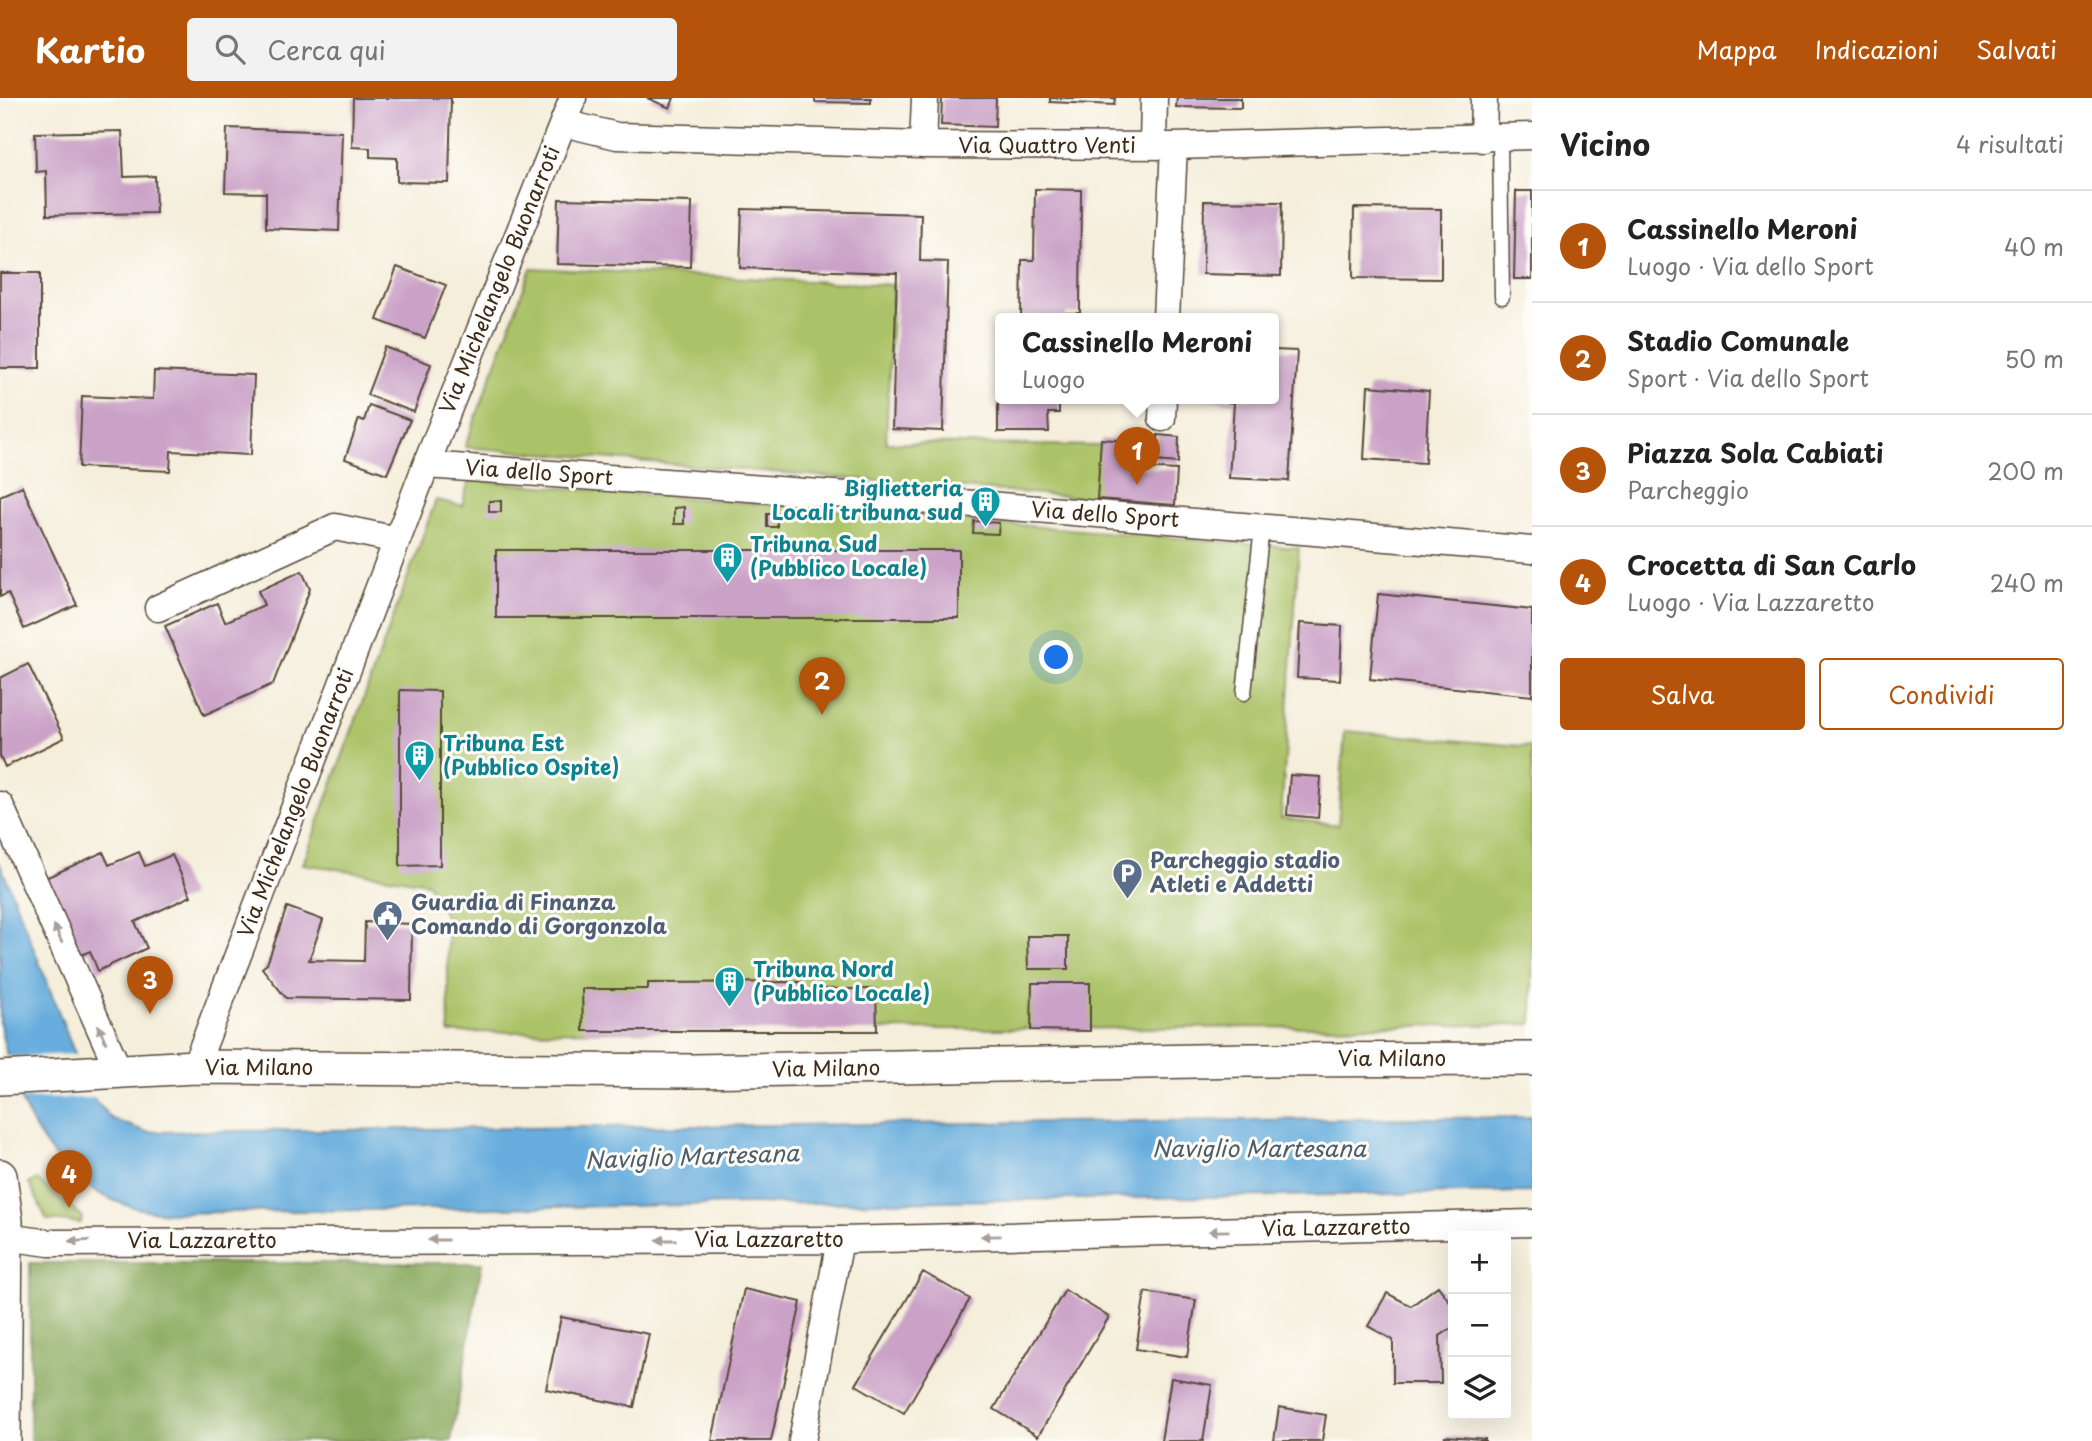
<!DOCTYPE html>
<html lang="it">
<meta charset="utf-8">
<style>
body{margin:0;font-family:"Playpen Sans",sans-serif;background:#f2f2f2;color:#222}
.controls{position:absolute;right:21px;bottom:21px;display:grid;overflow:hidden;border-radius:7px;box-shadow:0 7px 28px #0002}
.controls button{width:63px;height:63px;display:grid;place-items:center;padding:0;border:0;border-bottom:2px solid #e0e0e0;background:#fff;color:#222;font:35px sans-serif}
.you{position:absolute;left:1057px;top:560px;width:24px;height:24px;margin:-18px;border:5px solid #fff;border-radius:50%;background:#1a73e8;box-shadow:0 0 0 10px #1a73e833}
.badge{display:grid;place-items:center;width:46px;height:46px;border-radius:50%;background:#b45309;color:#fff;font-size:23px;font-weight:700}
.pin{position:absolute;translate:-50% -58px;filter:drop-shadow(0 2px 4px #0008)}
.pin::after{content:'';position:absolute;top:37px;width:24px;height:21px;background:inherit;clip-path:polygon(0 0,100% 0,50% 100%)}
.popup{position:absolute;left:995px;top:215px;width:284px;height:91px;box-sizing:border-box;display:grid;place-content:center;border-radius:7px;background:#fff;filter:drop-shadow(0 2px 5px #0005);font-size:23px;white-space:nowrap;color:#767676}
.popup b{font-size:26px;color:#222}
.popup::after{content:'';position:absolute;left:50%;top:100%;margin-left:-14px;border:14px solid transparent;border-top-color:#fff}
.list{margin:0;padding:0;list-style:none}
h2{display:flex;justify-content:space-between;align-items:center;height:91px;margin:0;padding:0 28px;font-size:30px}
h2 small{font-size:23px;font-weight:400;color:#767676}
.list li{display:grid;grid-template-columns:46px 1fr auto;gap:21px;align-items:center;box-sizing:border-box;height:112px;padding:0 28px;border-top:2px solid #e0e0e0}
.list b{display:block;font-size:26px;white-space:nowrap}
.list p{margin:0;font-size:23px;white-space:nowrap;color:#767676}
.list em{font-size:23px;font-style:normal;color:#767676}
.actions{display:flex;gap:14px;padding:21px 28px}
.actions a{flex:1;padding:16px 0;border:2px solid #b45309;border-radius:7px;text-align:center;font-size:24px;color:#b45309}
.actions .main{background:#b45309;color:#fff}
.icon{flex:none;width:38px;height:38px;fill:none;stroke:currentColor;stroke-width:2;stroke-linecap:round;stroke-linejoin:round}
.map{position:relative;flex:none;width:1532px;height:1343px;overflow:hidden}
header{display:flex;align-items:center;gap:42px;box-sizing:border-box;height:98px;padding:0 35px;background:#b45309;color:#fff}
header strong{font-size:33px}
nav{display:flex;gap:38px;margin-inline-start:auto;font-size:24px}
.search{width:490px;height:63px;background:#f2f2f2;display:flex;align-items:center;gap:18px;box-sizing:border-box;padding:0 24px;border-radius:7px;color:#767676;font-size:26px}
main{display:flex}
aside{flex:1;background:#fff}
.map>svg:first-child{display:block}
.green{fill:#abc368;stroke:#737643;stroke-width:2}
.forest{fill:#88a95c;stroke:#626a3d;stroke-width:2}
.water{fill:#67addd;stroke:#516c7e;stroke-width:2}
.pier{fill:#f5eedb}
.building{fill:#caa2c7}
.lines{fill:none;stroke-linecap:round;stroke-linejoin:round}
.service-casing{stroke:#57473a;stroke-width:17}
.minor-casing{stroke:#57473a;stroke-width:29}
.tertiary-casing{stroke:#57473a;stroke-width:36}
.service{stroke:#fff;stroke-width:14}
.minor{stroke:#fff;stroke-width:26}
.tertiary{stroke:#fff;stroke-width:33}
.oneway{fill:#a79f9a}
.labels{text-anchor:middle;stroke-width:6;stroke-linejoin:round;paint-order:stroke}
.street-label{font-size:21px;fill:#3b2a1e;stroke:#fdfcf7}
.culture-label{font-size:21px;font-weight:bold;fill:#0d838f;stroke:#fdfcf7;text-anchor:start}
.service-label{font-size:21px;font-weight:bold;fill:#4e5e75;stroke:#fdfcf7;text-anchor:start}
.water-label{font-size:23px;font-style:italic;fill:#4d5e6a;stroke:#fdfcf7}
</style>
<header>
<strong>Kartio</strong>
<div class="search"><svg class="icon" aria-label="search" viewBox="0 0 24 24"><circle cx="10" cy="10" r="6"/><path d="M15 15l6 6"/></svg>Cerca qui</div>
<nav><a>Mappa</a><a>Indicazioni</a><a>Salvati</a></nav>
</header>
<main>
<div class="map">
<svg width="1532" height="1343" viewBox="0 0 1532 1343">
<rect width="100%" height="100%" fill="#fdfcf7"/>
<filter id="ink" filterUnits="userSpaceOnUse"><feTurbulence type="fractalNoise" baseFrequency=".0143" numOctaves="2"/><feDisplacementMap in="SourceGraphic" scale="14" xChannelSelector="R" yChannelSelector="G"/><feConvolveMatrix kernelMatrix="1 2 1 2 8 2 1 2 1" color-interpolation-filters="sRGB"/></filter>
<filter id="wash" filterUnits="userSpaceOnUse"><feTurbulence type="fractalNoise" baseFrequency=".00686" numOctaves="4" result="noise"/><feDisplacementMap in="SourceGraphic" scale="28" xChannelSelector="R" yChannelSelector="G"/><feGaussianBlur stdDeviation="1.57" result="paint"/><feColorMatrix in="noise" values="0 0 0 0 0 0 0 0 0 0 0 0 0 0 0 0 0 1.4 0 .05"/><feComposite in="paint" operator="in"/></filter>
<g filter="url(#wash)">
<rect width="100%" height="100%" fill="#f5eedb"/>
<path class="green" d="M531,170L893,187L886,345L1106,348L1101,401L465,349Z
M469,382L1299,450L1281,720L1338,727L1345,633L1532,649V926C1171,933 810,929 449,935L447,821L428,785L303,766L436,402L462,408Z
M37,1082L82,1118L81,1125L47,1122L29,1085Z"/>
<path class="forest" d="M30,1165H482L451,1343H30Z"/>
<path class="water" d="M0,765L92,999L112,1021L147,1034L1532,1019V1094L168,1115C79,1109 29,1044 8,962C6,950 1,937 0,925C0,873 0,818 0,765Z"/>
<path class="pier" d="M76,956L96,1000L17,1001L4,959Z"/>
<g id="blocks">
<path class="building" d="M353,0H451L449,85L397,84V60L370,59V50L352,49Z
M647,0H674L670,10Z
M815,0H871V5L815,4Z
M942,0H996L995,29L941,27Z
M1050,0H1115L1114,7L1050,4Z
M1177,0H1241V10L1176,9Z
M227,30L342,34L339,133L266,130V95L225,94Z
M122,33L124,79L155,78L156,115L47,117L46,73L36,74L35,35Z
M1035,91L1081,92L1080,215H1066V221H1021L1022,162H1034Z
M1516,93H1532V181H1514Z
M559,101L692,104L690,169L557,166Z
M1204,103L1282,104L1281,178L1203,176Z
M1354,110L1441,111V181L1353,180Z
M742,111L921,116L920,163L948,164L943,333L892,331L897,175L740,170Z
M397,169L446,187L425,240L377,222Z
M0,175H40V270H0Z
M385,249L431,266L414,314L367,297Z
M1274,252L1297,253L1289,383L1229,380L1234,305L1200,301H1274Z
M154,273L254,277L251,357L171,353L170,373L79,369L82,298L153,301Z
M1368,288L1429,293L1425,365L1364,361Z
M998,301H1059V315H1048L1049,334H998Z
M369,307L410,322L387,376L345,361L359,321L364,323Z
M1158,337L1179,339L1178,365L1156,363Z
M1101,341L1126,343L1124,369L1177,372L1175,407L1097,401Z
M22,388L77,507L24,531L8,495L0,499V398Z
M489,403H501V414H489Z
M684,409V426H674V410Z
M767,416H777V429H767Z
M974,423L999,425L998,436L973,435Z
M496,452H959V520H496Z
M302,473L310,491L273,586L204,617L165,528L217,505L225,524L264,507L258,493Z
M1378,496L1532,512V598L1370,581Z
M1300,525L1342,528L1340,582L1297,580Z
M28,566L64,640L5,669L0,658V580Z
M400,592L440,593V767L400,768Z
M1290,677L1321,679L1318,720L1287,717Z
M103,754L109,767L139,754L145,768L172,757L191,798L135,824L147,850L98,873L90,853L77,859L41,782Z
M287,809L323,822L309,862L364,863L365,824L412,826L411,902L286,900L262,870L267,866Z
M1027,838H1068V871H1028Z
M803,884V891H876L877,933H583L582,891H648V885Z
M1032,885H1090V933L1031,932Z
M923,1174L970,1201L904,1315L856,1287Z
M1438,1188L1453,1208V1229L1440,1238L1441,1285H1393V1242L1368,1228L1387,1195L1411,1208Z
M744,1191L801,1204L771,1343H712Z
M1065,1192L1109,1219L1038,1338L994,1311Z
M1145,1194L1196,1202L1187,1259L1136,1251Z
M561,1219L649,1236L634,1309L546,1291Z
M1171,1280L1212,1287L1203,1343H1161Z
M1279,1309L1326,1317L1322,1343H1274Z
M1445,1338L1485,1341V1343H1444Z"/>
</g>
</g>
<g filter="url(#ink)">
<use href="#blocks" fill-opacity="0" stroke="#57473a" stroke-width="2"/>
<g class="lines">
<defs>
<path id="service" d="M1500,40L1502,199
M1244,595L1262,429"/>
<path id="minor" d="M563,25L617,38L923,47L1174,48L1532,38
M1483,41L1484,0
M923,47L925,0
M1153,48L1154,0
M1166,221L1174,48
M1162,320L1163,301
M426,367L988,407L1532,452
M158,510L335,429L397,442
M0,707L119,973
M195,969L426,367L573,0
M6,1139L49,1145L840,1142L1532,1125
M802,1343L840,1142"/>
<path id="tertiary" d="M0,980L195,969L694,973L1246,962L1532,961
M0,1078L6,1123L4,1343"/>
</defs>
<use href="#service" class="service-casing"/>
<use href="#minor" class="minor-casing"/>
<use href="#tertiary" class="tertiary-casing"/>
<use href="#service" class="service"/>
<use href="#minor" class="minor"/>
<use href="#tertiary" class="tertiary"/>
</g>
<defs><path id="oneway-solid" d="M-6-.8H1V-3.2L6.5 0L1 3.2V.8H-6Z" transform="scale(1.75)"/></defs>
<g class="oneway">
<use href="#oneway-solid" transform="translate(58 836) rotate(-114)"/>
<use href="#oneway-solid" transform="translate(102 936) rotate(-114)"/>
<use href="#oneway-solid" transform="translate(1219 1133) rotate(179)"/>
<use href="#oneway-solid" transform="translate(991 1138) rotate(179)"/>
<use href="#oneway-solid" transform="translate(438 1142) rotate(180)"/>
<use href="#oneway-solid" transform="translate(666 1142) rotate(180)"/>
<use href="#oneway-solid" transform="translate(79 1143) rotate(177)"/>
</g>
</g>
<defs>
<symbol id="building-pin" viewBox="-11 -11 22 30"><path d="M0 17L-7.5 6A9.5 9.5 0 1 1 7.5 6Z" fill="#0f9aa8" stroke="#fdfcf7"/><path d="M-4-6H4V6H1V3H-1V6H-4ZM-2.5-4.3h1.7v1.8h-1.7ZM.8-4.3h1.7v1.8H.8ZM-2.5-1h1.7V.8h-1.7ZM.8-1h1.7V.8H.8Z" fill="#fff"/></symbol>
<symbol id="parking-pin" viewBox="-11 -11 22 30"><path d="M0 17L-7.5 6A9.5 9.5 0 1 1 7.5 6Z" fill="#5c6f8a" stroke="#fdfcf7"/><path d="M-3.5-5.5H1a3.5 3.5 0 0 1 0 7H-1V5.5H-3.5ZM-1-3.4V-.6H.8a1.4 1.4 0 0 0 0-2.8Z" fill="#fff"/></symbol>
<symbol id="civic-pin" viewBox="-11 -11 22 30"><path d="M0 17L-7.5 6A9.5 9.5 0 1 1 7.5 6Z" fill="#5c6f8a" stroke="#fdfcf7"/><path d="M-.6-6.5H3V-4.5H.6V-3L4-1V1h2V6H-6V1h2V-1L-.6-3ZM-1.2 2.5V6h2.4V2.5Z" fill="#fff"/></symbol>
</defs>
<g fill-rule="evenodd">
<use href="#building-pin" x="968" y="386" width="35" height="47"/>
<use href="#building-pin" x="710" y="442" width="35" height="47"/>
<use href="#building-pin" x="402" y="640" width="35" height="47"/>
<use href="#parking-pin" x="1110" y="758" width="35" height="47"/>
<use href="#civic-pin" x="370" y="800" width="35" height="47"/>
<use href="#building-pin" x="712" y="866" width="35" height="47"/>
</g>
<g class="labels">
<g class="street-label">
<text x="1047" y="55">Via Quattro Venti</text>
<text transform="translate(500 182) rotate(-68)" y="7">Via Michelangelo Buonarroti</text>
<text transform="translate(539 375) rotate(4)" y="7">Via dello Sport</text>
<text transform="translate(1105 417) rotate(4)" y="7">Via dello Sport</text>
<text transform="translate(296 705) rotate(-69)" y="7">Via Michelangelo Buonarroti</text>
<text x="1392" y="968">Via Milano</text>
<text x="259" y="977">Via Milano</text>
<text transform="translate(826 971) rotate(-1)" y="7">Via Milano</text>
<text transform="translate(1336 1130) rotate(-1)" y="7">Via Lazzaretto</text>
<text x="769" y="1149">Via Lazzaretto</text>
<text x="202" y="1150">Via Lazzaretto</text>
</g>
<g class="culture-label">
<text x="963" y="398" text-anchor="end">Biglietteria<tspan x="963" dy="24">Locali tribuna sud</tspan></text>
<text x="750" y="454">Tribuna Sud<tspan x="750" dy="24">(Pubblico Locale)</tspan></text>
<text x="443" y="653">Tribuna Est<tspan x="443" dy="24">(Pubblico Ospite)</tspan></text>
<text x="753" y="879">Tribuna Nord<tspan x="753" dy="24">(Pubblico Locale)</tspan></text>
</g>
<g class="service-label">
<text x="1150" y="770">Parcheggio stadio<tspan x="1150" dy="24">Atleti e Addetti</tspan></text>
<text x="411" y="812">Guardia di Finanza<tspan x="411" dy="24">Comando di Gorgonzola</tspan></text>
</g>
<g class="water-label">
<text x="1259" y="1059">Naviglio Martesana</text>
<text transform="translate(692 1059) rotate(-2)" y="8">Naviglio Martesana</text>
</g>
</g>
</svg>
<div class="controls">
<button>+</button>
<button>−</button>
<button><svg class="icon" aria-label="layers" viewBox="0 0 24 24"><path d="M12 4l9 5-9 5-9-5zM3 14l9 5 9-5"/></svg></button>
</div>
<div class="you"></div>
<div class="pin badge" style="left:1137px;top:387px">1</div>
<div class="popup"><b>Cassinello Meroni</b>Luogo</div>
<div class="pin badge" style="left:822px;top:617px">2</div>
<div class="pin badge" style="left:150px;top:916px">3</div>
<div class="pin badge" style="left:69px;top:1110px">4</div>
</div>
<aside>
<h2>Vicino<small>4 risultati</small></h2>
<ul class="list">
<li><span class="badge">1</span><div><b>Cassinello Meroni</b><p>Luogo · Via dello Sport</p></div><em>40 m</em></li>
<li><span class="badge">2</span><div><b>Stadio Comunale</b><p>Sport · Via dello Sport</p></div><em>50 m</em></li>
<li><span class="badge">3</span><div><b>Piazza Sola Cabiati</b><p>Parcheggio</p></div><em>200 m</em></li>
<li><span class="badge">4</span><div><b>Crocetta di San Carlo</b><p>Luogo · Via Lazzaretto</p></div><em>240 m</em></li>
</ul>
<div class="actions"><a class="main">Salva</a><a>Condividi</a></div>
</aside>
</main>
